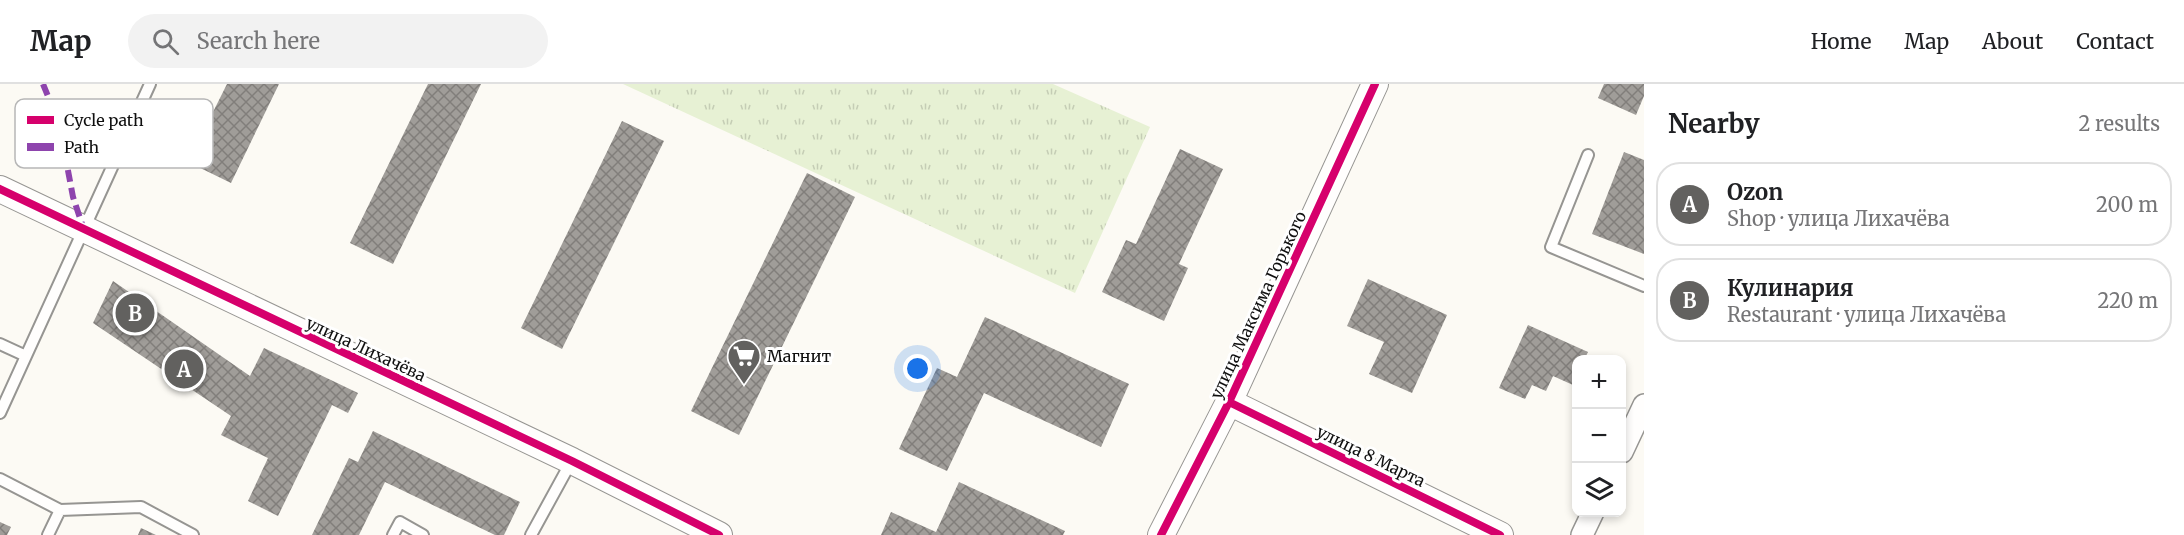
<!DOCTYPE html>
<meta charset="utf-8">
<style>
body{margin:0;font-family:Merriweather,serif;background:#f2f2f2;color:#202124}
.controls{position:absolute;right:18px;bottom:18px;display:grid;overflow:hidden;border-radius:12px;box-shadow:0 3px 9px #0003}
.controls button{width:54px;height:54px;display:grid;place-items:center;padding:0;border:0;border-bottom:2px solid #e0e0e0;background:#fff;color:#202124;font:30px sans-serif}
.you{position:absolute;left:918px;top:285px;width:21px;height:21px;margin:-15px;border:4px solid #fff;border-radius:50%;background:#1a73e8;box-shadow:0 0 0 9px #1a73e833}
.badge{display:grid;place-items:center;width:39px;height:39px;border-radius:50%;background:#62615f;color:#fff;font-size:20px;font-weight:700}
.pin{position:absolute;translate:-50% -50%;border:3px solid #fff;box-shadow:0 2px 6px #0006}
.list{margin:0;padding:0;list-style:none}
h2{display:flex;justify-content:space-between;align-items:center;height:78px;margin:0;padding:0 24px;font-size:26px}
h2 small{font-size:20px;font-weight:400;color:#757577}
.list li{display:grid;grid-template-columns:39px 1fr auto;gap:18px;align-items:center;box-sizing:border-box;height:84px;margin:0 12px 12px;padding:0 12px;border:2px solid #e0e0e0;border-radius:24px}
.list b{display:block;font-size:22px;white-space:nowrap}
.list p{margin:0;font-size:20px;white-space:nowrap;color:#757577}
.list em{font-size:20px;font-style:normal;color:#757577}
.icon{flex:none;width:33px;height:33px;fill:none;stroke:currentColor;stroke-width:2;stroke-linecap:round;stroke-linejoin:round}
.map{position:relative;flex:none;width:1644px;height:451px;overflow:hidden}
header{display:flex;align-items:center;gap:36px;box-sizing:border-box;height:84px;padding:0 30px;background:#fff;border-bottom:2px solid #e0e0e0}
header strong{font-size:28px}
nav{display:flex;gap:33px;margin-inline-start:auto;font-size:21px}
.search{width:420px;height:54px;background:#f2f2f2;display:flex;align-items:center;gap:15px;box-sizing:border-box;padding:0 21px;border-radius:33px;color:#757577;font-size:22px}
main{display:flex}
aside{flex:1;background:#fff}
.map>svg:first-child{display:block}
.grass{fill:url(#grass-tufts)}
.building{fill:url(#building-cross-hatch)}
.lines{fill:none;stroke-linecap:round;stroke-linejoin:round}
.service-casing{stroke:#969592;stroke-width:14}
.minor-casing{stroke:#969592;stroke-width:24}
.tertiary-casing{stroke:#969592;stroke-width:28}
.service{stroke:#fffefd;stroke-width:10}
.minor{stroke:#fffefd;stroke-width:21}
.tertiary{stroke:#fffefd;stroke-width:26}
.quiet{stroke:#8e44ad;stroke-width:6;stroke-dasharray:12 6;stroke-linecap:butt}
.cycleway-casing{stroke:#fff;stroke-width:11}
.cycleway{stroke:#d6006c;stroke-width:8}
.labels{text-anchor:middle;stroke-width:6;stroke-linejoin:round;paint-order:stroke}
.street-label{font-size:16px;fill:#0f0f0f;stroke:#fff}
.poi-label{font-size:16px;fill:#0f0f0f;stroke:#fff;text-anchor:start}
.key{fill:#fff;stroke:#b7b7b7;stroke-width:1.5}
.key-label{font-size:16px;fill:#0f0f0f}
</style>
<header>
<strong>Map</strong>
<div class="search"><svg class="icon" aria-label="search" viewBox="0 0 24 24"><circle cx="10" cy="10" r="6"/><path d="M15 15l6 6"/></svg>Search here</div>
<nav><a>Home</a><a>Map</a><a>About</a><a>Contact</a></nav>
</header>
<main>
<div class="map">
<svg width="1644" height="451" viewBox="0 0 1644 451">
<defs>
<pattern id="grass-tufts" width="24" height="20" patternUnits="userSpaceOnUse" patternTransform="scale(1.5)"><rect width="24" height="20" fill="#e7f1d4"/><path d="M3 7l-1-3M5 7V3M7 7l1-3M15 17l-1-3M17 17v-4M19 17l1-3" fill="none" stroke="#c5cdb5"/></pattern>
<pattern id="building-cross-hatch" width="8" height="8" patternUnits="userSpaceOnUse" patternTransform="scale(1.5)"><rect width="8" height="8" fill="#a09d99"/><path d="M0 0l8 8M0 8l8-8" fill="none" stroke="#817e7b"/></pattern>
</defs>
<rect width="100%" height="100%" fill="#fcfaf4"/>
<path class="grass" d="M623,0H1053L1150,43L1075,209Z"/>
<path class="building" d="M227,0H279L231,99L188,78Z
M428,0H481L393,180L350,159Z
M1604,0H1644V12L1636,31L1598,14Z
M622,37L664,57L562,265L521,244Z
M1180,65L1223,85L1179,180L1188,184L1164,237L1102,208L1126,156L1136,160Z
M1624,68L1644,76V170L1592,150Z
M807,89L855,113L739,351L691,327Z
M1368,195L1447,231L1412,309L1369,290L1384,258L1347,242Z
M113,197L250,292L264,264L358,309L348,329L332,321L278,432L248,417L268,374L221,351L231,332L93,239Z
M985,233L1129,300L1101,363L984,309L947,387L899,365L937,284L957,293Z
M1528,241L1588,268L1584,276H1576V293L1573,301L1553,292L1546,307L1532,301L1525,315L1499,304Z
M373,347L520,418L504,451H495L385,398L359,451H312L349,374L358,378Z
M959,398L1065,447L1063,451H881L891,428L936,448Z
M0,438L11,443L7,451H0Z
M141,444L156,451H138Z"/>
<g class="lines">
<defs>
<path id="service" d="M1588,71L1551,163L1644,202
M0,260L26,272
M0,329L150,0
M0,395L60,426L48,451
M60,426L141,423L193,451
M393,451L400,438L423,451
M531,451L571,378"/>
<path id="minor" d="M1622,368L1644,321
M1582,451L1593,428"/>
<path id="tertiary" d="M0,105L572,377L719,451
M1229,318L1500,451
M1161,451L1229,318L1375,0"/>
</defs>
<use href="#service" class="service-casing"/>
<use href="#minor" class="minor-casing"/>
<use href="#tertiary" class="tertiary-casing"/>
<use href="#service" class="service"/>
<use href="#minor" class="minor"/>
<use href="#tertiary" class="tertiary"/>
<path class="quiet" d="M43,0L59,39L73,113L84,146"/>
<defs>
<path id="cycleway" d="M0,105L572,377L719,451
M1229,318L1500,451
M1161,451L1229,318L1375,0"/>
</defs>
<use href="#cycleway" class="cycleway-casing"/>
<use href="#cycleway" class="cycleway"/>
</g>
<defs>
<symbol id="supermarket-pin" viewBox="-11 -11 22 30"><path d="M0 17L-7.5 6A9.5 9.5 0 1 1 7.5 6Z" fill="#62615f" stroke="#fff"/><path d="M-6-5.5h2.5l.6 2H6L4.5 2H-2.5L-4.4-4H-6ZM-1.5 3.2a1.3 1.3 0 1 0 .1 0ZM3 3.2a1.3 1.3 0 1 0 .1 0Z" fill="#fff"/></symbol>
</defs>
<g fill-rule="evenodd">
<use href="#supermarket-pin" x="725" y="253" width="38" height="52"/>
</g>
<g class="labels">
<g class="street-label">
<text transform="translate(1258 221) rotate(-65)" y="6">улица Максима Горького</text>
<text transform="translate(366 265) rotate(25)" y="6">улица Лихачёва</text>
<text transform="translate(1371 372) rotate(26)" y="6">улица 8 Марта</text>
</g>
<g class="poi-label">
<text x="767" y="278">Магнит</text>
</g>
</g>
<rect x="15" y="15" width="198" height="69" rx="9" class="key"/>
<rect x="27" y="32" width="27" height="8" fill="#d6006c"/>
<rect x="27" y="59" width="27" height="8" fill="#8e44ad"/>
<g class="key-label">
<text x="64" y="42">Cycle path</text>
<text x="64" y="69">Path</text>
</g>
</svg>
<div class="controls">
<button>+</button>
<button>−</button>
<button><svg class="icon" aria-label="layers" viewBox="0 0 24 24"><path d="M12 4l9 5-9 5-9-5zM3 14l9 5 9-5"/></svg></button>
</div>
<div class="you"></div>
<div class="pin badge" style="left:184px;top:285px">A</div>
<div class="pin badge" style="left:135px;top:229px">B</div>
</div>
<aside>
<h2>Nearby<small>2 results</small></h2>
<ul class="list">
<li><span class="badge">A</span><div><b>Ozon</b><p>Shop · улица Лихачёва</p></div><em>200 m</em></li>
<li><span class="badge">B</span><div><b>Кулинария</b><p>Restaurant · улица Лихачёва</p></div><em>220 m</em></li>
</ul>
</aside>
</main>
